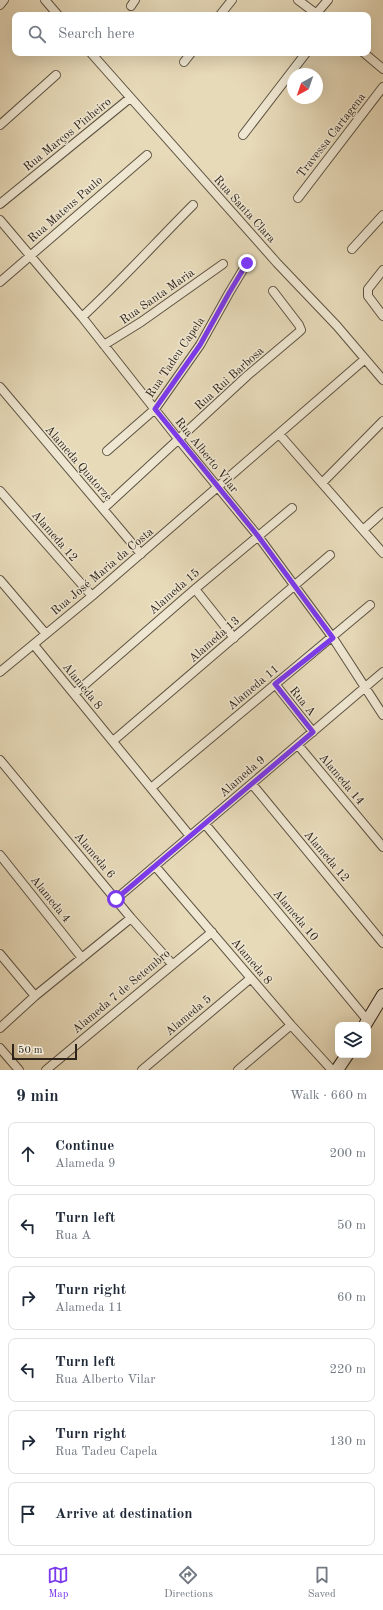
<!DOCTYPE html>
<meta charset="utf-8">
<style>
body{margin:0;font-family:"Old Standard TT",serif;background:#f2f2f3;color:#1f2937}
.controls{position:absolute;right:12px;bottom:12px;display:grid;overflow:hidden;border-radius:8px;box-shadow:0 4px 16px #0002}
.controls button{width:36px;height:36px;display:grid;place-items:center;padding:0;border:0;border-bottom:1px solid #e0e1e3;background:#fff;color:#1f2937;font:20px sans-serif}
.compass{position:absolute;left:287px;top:68px;width:36px;height:36px;border-radius:50%;background:#fff;box-shadow:0 4px 16px #0002;rotate:220deg}
.scale{position:absolute;left:12px;bottom:10px;width:65px;box-sizing:border-box;padding-left:4px;border:2px solid #2e241a;border-top:0;font-size:11px;line-height:14px;white-space:nowrap;color:#2e241a;-webkit-text-stroke:3px #efe7d2;paint-order:stroke}
.stop{position:absolute;width:12px;height:12px;margin:-9px;border:3px solid #7c3aed;border-radius:50%;background:#fff}
.stop.end{background:#7c3aed;border-color:#fff;box-shadow:0 1px 4px #0008}
.list{margin:0;padding:0;list-style:none}
h2{display:flex;justify-content:space-between;align-items:center;height:52px;margin:0;padding:0 16px;font-size:17px}
h2 small{font-size:13px;font-weight:400;color:#747a83}
.list li{display:grid;grid-template-columns:26px 1fr auto;gap:12px;align-items:center;box-sizing:border-box;height:64px;margin:0 8px 8px;padding:0 8px;border:1px solid #e0e1e3;border-radius:8px}
.list b{display:block;font-size:15px;white-space:nowrap}
.list p{margin:0;font-size:13px;white-space:nowrap;color:#747a83}
.list em{font-size:13px;font-style:normal;color:#747a83}
.icon{flex:none;width:22px;height:22px;fill:none;stroke:currentColor;stroke-width:2;stroke-linecap:round;stroke-linejoin:round}
.map{position:relative;flex:none;width:383px;height:1070px;overflow:hidden}
.search{position:absolute;background:#fff;box-shadow:0 4px 16px #0002;left:12px;right:12px;top:12px;height:44px;display:flex;align-items:center;gap:10px;box-sizing:border-box;padding:0 14px;border-radius:8px;color:#747a83;font-size:15px}
.sheet{height:484px;background:#fff}
nav{display:flex;justify-content:space-around;align-items:center;box-sizing:border-box;height:56px;border-top:1px solid #e0e1e3;background:#fff;font-size:11px;color:#747a83}
nav a{display:grid;justify-items:center;gap:2px}
nav .on{color:#7c3aed}
.map>svg:first-child{display:block}
.lines{fill:none;stroke-linecap:round;stroke-linejoin:round}
.street-casing{stroke:#5c5242;stroke-width:10}
.secondary-casing{stroke:#2e241a;stroke-width:14}
.street{stroke:#efe7d2;stroke-width:8}
.secondary{stroke:#efe7d2;stroke-width:12}
.route{stroke:#7c3aed;stroke-width:5}
.labels{text-anchor:middle;stroke-width:3;stroke-linejoin:round;paint-order:stroke}
.street-label{font-size:12px;fill:#2e241a;stroke:#efe7d2}
</style>
<div class="map">
<svg width="383" height="1070" viewBox="0 0 383 1070">
<rect width="100%" height="100%" fill="#e7dab9"/>
<filter id="stains"><feTurbulence type="fractalNoise" baseFrequency=".005" numOctaves="4"/><feColorMatrix values="0 0 0 0 .2 0 0 0 0 .09 0 0 0 0 .02 0 0 0 .5 -.17"/></filter>
<radialGradient id="worn" r=".72"><stop offset=".6" stop-color="#630" stop-opacity="0"/><stop offset="1" stop-color="#630" stop-opacity=".3"/></radialGradient>
<g class="lines">
<defs>
<path id="street" d="M45,0L58,15
M298,0L318,15
M0,5L4,0
M131,6L135,0
M316,14L328,0
M220,15L232,0
M91,53L277,263L337,326L383,380
M364,53L383,69
M184,62L191,53
M0,125L56,75
M243,135L306,53
M298,198L383,87
M0,204L130,98
M0,220L82,317L179,440L258,536L333,638L383,715
M352,249L383,215
M383,270L368,289V296L383,316
M0,282L147,155
M82,317C121,281 156,242 193,205
M104,345L141,322L223,264
M0,387L141,554
M279,434L383,553
M107,451L155,409L200,345L229,293L247,263
M322,483L383,421
M0,491L92,596
M103,509L248,375L299,332L301,330L299,325L273,291
M363,530L383,512
M0,580L46,634
M195,589L234,638
M34,645L190,836
M0,672L92,596L365,359
M275,684L313,732
M74,694L195,589L292,508
M113,741L330,555
M298,745L383,847
M0,760L131,918L172,964
M252,784L383,943
M151,788L370,605
M205,824L368,1021
M0,855L82,958
M155,866L291,1025L332,1070
M116,899L383,672
M0,954L35,996
M0,1028L35,996L131,918
M0,1048L19,1070
M46,1070L212,932
M142,1070L251,978
M238,1070L291,1025"/>
<path id="secondary" d="M365,1025L383,995
M337,1070L347,1055"/>
</defs>
<use href="#street" class="street-casing"/>
<use href="#secondary" class="secondary-casing"/>
<use href="#street" class="street"/>
<use href="#secondary" class="secondary"/>
</g>
<g class="lines">
<path class="route" d="M116,899L313,732L275,684L333,638L258,536L155,409L200,345L229,293L247,263"/>
</g>
<g class="labels">
<g class="street-label">
<text transform="translate(67 134) rotate(-39)" y="4">Rua Marços Pinheiro</text>
<text transform="translate(331 135) rotate(-52)" y="4">Travessa Cartagena</text>
<text transform="translate(65 209) rotate(-41)" y="4">Rua Mateus Paulo</text>
<text transform="translate(245 209) rotate(48)" y="4">Rua Santa Clara</text>
<text transform="translate(157 296) rotate(-35)" y="4">Rua Santa Maria</text>
<text transform="translate(175 357) rotate(-56)" y="4">Rua Tadeu Capela</text>
<text transform="translate(229 378) rotate(-42)" y="4">Rua Rui Barbosa</text>
<text transform="translate(207 455) rotate(51)" y="4">Rua Alberto Vilar</text>
<text transform="translate(79 463) rotate(49)" y="4">Alameda Quatorze</text>
<text transform="translate(55 536) rotate(49)" y="4">Alameda 12</text>
<text transform="translate(102 571) rotate(-40)" y="4">Rua José Maria da Costa</text>
<text transform="translate(174 591) rotate(-41)" y="4">Alameda 15</text>
<text transform="translate(214 639) rotate(-41)" y="4">Alameda 13</text>
<text transform="translate(83 686) rotate(51)" y="4">Alameda 8</text>
<text transform="translate(253 687) rotate(-40)" y="4">Alameda 11</text>
<text transform="translate(303 701) rotate(51)" y="4">Rua A</text>
<text transform="translate(242 776) rotate(-41)" y="4">Alameda 9</text>
<text transform="translate(342 779) rotate(50)" y="4">Alameda 14</text>
<text transform="translate(95 855) rotate(50)" y="4">Alameda 6</text>
<text transform="translate(327 856) rotate(50)" y="4">Alameda 12</text>
<text transform="translate(51 899) rotate(51)" y="4">Alameda 4</text>
<text transform="translate(296 915) rotate(50)" y="4">Alameda 10</text>
<text transform="translate(252 961) rotate(50)" y="4">Alameda 8</text>
<text transform="translate(121 991) rotate(-40)" y="4">Alameda 7 de Setembro</text>
<text transform="translate(188 1015) rotate(-40)" y="4">Alameda 5</text>
</g>
</g>
<rect width="100%" height="100%" filter="url(#stains)"/>
<rect width="100%" height="100%" fill="url(#worn)"/>
</svg>
<div class="controls">
<button><svg class="icon" aria-label="layers" viewBox="0 0 24 24"><path d="M12 4l9 5-9 5-9-5zM3 14l9 5 9-5"/></svg></button>
</div>
<svg class="compass" viewBox="-18 -18 36 36"><path d="M0-13l5 13h-10z" fill="#e53935"/><path d="M0 13l5-13h-10z" fill="#747a83"/></svg>
<div class="scale">50 m</div>
<div class="stop" style="left:116px;top:899px"></div>
<div class="stop end" style="left:247px;top:263px"></div>
<div class="search"><svg class="icon" aria-label="search" viewBox="0 0 24 24"><circle cx="10" cy="10" r="6"/><path d="M15 15l6 6"/></svg>Search here</div>
</div>
<section class="sheet">
<h2>9 min<small>Walk · 660 m</small></h2>
<ul class="list">
<li><svg class="icon" aria-label="ahead" viewBox="0 0 24 24"><path d="M12 20V5M6 11l6-6 6 6"/></svg><div><b>Continue</b><p>Alameda 9</p></div><em>200 m</em></li>
<li><svg class="icon" aria-label="left" viewBox="0 0 24 24"><path d="M17 20v-9H6M10 6l-5 5 5 5"/></svg><div><b>Turn left</b><p>Rua A</p></div><em>50 m</em></li>
<li><svg class="icon" aria-label="right" viewBox="0 0 24 24"><path d="M7 20v-9h11M14 6l5 5-5 5"/></svg><div><b>Turn right</b><p>Alameda 11</p></div><em>60 m</em></li>
<li><svg class="icon" aria-label="left" viewBox="0 0 24 24"><path d="M17 20v-9H6M10 6l-5 5 5 5"/></svg><div><b>Turn left</b><p>Rua Alberto Vilar</p></div><em>220 m</em></li>
<li><svg class="icon" aria-label="right" viewBox="0 0 24 24"><path d="M7 20v-9h11M14 6l5 5-5 5"/></svg><div><b>Turn right</b><p>Rua Tadeu Capela</p></div><em>130 m</em></li>
<li><svg class="icon" aria-label="arrive" viewBox="0 0 24 24"><path d="M6 21V4h12l-3 4 3 4H6"/></svg><div><b>Arrive at destination</b></div></li>
</ul>
</section>
<nav>
<a class="on"><svg class="icon" aria-label="map" viewBox="0 0 24 24"><path d="M3 6l6-2 6 2 6-2v14l-6 2-6-2-6 2zM9 4v14M15 6v14"/></svg>Map</a>
<a><svg class="icon" aria-label="directions" viewBox="0 0 24 24"><path d="M12 3l9 9-9 9-9-9zM9 14v-3h6M13 9l2 2-2 2"/></svg>Directions</a>
<a><svg class="icon" aria-label="saved" viewBox="0 0 24 24"><path d="M7 4h10v16l-5-4-5 4z"/></svg>Saved</a>
</nav>
